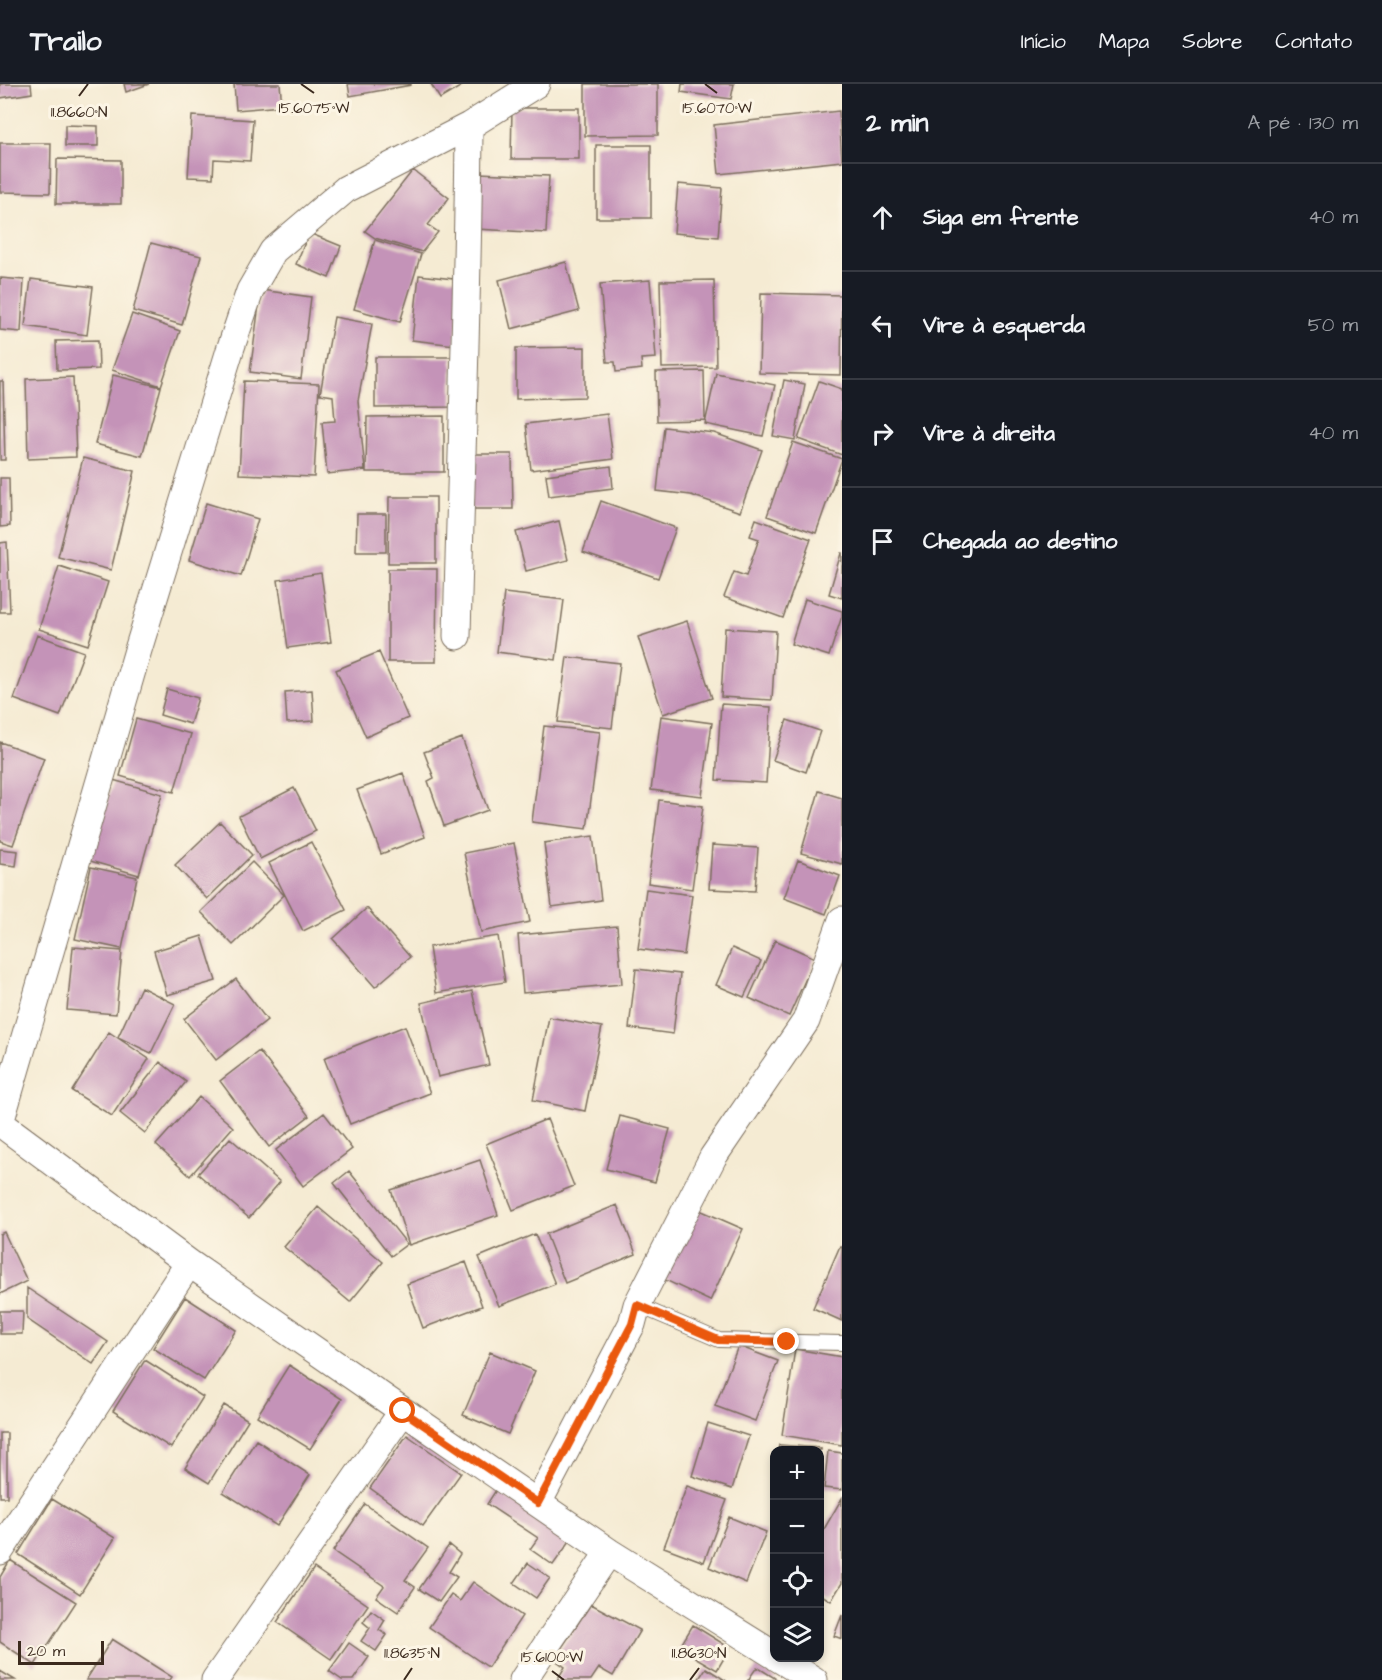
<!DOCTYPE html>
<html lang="pt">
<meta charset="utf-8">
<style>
body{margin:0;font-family:"Architects Daughter",sans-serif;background:#242831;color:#f1f3f6}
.controls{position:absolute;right:18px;bottom:18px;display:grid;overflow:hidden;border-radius:12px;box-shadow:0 3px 9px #0003}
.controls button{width:54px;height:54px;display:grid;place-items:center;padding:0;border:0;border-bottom:2px solid #363941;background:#171b24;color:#f1f3f6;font:30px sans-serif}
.scale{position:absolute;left:18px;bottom:15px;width:86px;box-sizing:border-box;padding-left:6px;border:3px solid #3b2a1e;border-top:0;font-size:16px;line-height:21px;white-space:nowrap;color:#3b2a1e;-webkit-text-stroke:4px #fcf5e5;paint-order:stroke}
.stop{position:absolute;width:18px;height:18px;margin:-14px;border:4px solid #ea580c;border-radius:50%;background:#fff}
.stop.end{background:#ea580c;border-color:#fff;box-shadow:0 2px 6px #0008}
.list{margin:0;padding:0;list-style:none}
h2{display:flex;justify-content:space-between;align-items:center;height:78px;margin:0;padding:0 24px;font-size:26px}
h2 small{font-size:20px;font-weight:400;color:#9ea1a6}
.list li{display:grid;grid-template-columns:39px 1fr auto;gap:18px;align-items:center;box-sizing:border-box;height:108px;padding:0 24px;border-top:2px solid #363941}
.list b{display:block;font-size:22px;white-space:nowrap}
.list em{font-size:20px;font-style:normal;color:#9ea1a6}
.icon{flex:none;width:33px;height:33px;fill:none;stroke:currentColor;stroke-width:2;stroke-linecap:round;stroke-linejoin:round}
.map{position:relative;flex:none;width:842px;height:1596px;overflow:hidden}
header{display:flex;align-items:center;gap:36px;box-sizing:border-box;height:84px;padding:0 30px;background:#171b24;border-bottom:2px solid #363941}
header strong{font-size:28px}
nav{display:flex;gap:33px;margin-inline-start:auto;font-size:21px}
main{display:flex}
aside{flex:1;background:#171b24}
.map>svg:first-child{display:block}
.building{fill:#c493b8}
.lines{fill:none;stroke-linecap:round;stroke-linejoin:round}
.service-casing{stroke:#7c6e5d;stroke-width:16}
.minor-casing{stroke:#7c6e5d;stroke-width:29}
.service{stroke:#fff;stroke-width:14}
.minor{stroke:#fff;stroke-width:27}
.route{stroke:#ea580c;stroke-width:8}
.ticks{fill:none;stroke:#3b2a1e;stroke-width:2}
.ticks-label{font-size:15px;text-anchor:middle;fill:#3b2a1e;stroke:#fcf5e5;stroke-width:6;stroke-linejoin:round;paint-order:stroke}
</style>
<header>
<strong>Trailo</strong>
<nav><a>Início</a><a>Mapa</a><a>Sobre</a><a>Contato</a></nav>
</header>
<main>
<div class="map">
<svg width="842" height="1596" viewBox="0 0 842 1596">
<rect width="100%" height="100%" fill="#fcf5e5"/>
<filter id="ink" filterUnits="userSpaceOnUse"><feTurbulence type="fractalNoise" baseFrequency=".0167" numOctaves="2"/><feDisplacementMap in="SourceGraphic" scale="12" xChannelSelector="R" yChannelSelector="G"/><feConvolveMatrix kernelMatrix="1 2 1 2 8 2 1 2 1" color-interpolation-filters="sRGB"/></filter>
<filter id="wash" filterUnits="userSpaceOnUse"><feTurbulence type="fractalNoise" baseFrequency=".008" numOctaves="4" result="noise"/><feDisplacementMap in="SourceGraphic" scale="24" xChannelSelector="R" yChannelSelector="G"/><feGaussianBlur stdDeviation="1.35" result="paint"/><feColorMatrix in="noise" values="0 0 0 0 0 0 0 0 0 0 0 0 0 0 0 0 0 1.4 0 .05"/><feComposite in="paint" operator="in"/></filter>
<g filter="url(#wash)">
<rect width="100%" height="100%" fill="#f5ebd3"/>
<g id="blocks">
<path class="building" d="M0,0H31L32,9L0,14Z
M124,0H149L126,8Z
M234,0H280L282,22L236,26Z
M348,0H411V1L350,12Z
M431,0H465L440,15Z
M585,0H658V51L585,52Z
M682,0H734L731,15L681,8Z
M512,24H579V75H511Z
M839,27L842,77L719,90L714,41Z
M192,32L253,36L250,77L214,75L213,94L188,93Z
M65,41L98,42V62H65Z
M0,59H51L50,109L0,108Z
M596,61H651V134H596Z
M57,75L121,76V120H56Z
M413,86L449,114L428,141L438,148L422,168L375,154L365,147Z
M479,89L549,92L546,149L476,145Z
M678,100L722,104L718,153L674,149Z
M309,149L341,162L329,194L296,180Z
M375,156L421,170L400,238L354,225Z
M151,159L201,172L182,241L133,227Z
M566,178L579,227L511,245L499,196Z
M419,191L462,196L455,261L412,256Z
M0,194L24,196L21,248L0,246Z
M31,195L93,203L87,251L25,242Z
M650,196L656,274L641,275L642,285L616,288L615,278H607L600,200Z
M714,196L716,283L662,284L660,197Z
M261,206L311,213L301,295L250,288Z
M761,209L842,211L841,291L759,289Z
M132,230L180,247L161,302L112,286Z
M334,233L372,240L358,317L365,386L327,390L322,338L335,337L333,312L320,310Z
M98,256L99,285L57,286L56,257Z
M585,263V313L516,315V264Z
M375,273H452V323L375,324Z
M704,287L705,336L657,337L656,288Z
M716,289L775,301L763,352L705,340Z
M113,291L161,303L142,372L95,360Z
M73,293L76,373L28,375L26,295Z
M784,296L805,300L795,356L773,352Z
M0,297H3L5,376H0Z
M244,297L319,300L314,393L239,390Z
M819,297L842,305V371L798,355Z
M607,330L613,375L531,386L526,340Z
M444,332V388H366L367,333Z
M664,343L714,349L762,366L740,428L691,411L657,407Z
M793,358L842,375L816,449L767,432Z
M469,370H512L513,425H469Z
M83,374L135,387L111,486L58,473Z
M611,382L613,404L549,412L546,391Z
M0,394H9L10,442L0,443Z
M389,413H436V479H388Z
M601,417L676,444L658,494L583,468Z
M206,419L258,435L241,492L189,476Z
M357,430H386V468H356Z
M756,435L811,455L783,534L724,513L734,488L746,492L759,455L750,452Z
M559,437L568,476L526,487L516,448Z
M7,458L10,528H0V459Z
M841,469H842V514L829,510Z
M59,482L108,498L88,561L39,545Z
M388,485H437L436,578H388Z
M321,489L331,558L288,564L278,496Z
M504,509L564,516L556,576L497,568Z
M805,515L842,527V532L829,572L791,560Z
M687,537L712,614L663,630L638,553Z
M725,544L776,547L772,616L721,613Z
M37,551L84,568L60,632L14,615Z
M379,568L408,634L366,653L336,586Z
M567,573L620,579L612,644L558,638Z
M167,605L198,614L190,640L160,631Z
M312,606L314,637L287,639L285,608Z
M721,620L771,623L766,699L716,696Z
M661,632L712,639L702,712L651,706Z
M136,635L191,650L174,708L120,692Z
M787,636L820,647L806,688L773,676Z
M544,642L600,648L587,745L532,738Z
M462,654L488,726L444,742L428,697L434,694L424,668Z
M0,658L44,674L13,761L0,757Z
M403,689L425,753L381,770L357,706Z
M113,696L162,710L139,791L90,777Z
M294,704L316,747L260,775L239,732Z
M819,707L842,714V780L801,769Z
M659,716L703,722L692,805L648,799Z
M220,738L252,771L207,815L175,781Z
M593,752L601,816L552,823L544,759Z
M311,758L346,826L303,847L269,779Z
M514,759L530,838L481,848L464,769Z
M712,761L758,764L755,807L709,805Z
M0,765L18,767L16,782L0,780Z
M798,776L840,792L826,830L784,814Z
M252,778L284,811L233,861L201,828Z
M91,783L137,793L122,865L75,855Z
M646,805L692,811L684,871L638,865Z
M367,824L410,873L375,903L333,855Z
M617,842L622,900L523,909L518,851Z
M202,852L216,897L167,911L154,867Z
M498,852L505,898L436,909L429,863Z
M775,856L815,874L789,932L749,914Z
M73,863L122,867L116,930L67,926Z
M732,864L761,877L744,913L716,901Z
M636,885L680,890L673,950L629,944Z
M236,895L267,936L216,976L184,935Z
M141,903L175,920L151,969L118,953Z
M472,907L489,981L438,993L421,919Z
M549,933L602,943L585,1027L533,1016Z
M405,942L430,1009L350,1040L324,974Z
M109,948L149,975L112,1032L72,1007Z
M259,967L309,1032L269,1063L220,997Z
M160,978L186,998L145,1049L120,1029Z
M199,1013L233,1043L190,1092L156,1061Z
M324,1029L352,1065L303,1102L276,1066Z
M620,1032L670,1045L655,1098L606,1085Z
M547,1035L574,1102L513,1126L486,1060Z
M230,1054L280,1098L249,1134L198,1090Z
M480,1076L498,1131L409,1161L391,1106Z
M349,1087L407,1160L391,1172L334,1099Z
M617,1121L636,1170L565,1199L546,1150Z
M318,1123L383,1178L350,1218L284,1163Z
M695,1124L743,1145L710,1217L663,1195Z
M4,1148L27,1197L0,1210V1150Z
M535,1150L555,1200L499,1222L479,1173Z
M840,1162L842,1163V1237L813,1224Z
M466,1178L482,1222L423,1244L407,1200Z
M27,1204L108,1258L93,1280L27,1235Z
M185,1213L236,1246L204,1296L153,1264Z
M0,1227H23L22,1250H0Z
M738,1262L778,1277L755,1337L715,1322Z
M795,1265L842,1273V1361L782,1351Z
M490,1268L535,1287L508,1350L463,1331Z
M145,1276L203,1313L171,1364L113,1327Z
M289,1281L342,1315L310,1365L257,1332Z
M224,1321L248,1336L209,1399L185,1384Z
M708,1339L749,1352L732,1405L692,1392Z
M0,1349H7V1413H0Z
M407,1351L461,1389L423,1442L370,1404Z
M256,1356L310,1391L277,1442L223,1408Z
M779,1361L821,1364V1366H778Z
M828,1367L842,1369V1406L824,1404Z
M687,1402L727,1416L704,1478L664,1463Z
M496,1406L570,1457L553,1481L530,1465L538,1454L487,1420Z
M842,1414V1499L831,1517L820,1510V1452Z
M52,1415L115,1454L80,1510L18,1470Z
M365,1420L428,1464L405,1496L415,1503L398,1528L376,1513L384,1502L333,1467Z
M729,1433L766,1448L746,1499L709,1483Z
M449,1461L460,1470L449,1488L457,1493L439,1518L419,1505Z
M10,1476L76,1518L35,1581L0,1558V1493Z
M528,1479L550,1494L536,1514L514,1499Z
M314,1484L368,1521L331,1575L277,1538Z
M473,1498L522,1532L488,1583L429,1543L451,1511L460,1517Z
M591,1520L640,1546L613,1592L599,1584L591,1596H557L565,1583L554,1575Z
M371,1526L385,1536L379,1546L387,1551L376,1567L361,1557L370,1544L363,1538Z
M842,1531V1555L834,1552Z
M693,1541L730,1564L717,1586L679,1564Z
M112,1555L172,1593L170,1596H86Z
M349,1559L369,1573L353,1596H342L329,1587Z
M757,1583L778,1596H748Z
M706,1584L725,1596H698Z
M0,1587L15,1596H0Z"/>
</g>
</g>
<g filter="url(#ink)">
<use href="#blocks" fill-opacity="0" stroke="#7c6e5d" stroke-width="1.5"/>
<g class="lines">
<defs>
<path id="service" d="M637,1221L719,1256L842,1259"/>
<path id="minor" d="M457,552C461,382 468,212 469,42
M0,1039L138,566L230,266L250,207L273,167L346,105L469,42L536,0
M0,1039L189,1179L403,1327L609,1468L774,1571
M538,1419L632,1240L637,1221L713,1073L806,937L842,836
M0,1467L189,1179
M778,1574L814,1596
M215,1596L403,1327
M523,1596L609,1468"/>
</defs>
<use href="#service" class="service-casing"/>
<use href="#minor" class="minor-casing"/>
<use href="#service" class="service"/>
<use href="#minor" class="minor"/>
</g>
</g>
<g class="lines" filter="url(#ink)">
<path class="route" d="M403,1327L538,1419L632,1240L637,1221L718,1256L787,1258"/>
</g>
<path class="ticks" d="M301,0L314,9M705,0L717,9M79,12L88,0M552,1587L564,1596M404,1596L412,1584M690,1596L699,1584"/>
<g class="ticks-label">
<text x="314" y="29">15.6075°W</text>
<text x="717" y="29">15.6070°W</text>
<text x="79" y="33">11.8660°N</text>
<text x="412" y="1574">11.8635°N</text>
<text x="699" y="1574">11.8630°N</text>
<text x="552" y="1578">15.6100°W</text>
</g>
</svg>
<div class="controls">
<button>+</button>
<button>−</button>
<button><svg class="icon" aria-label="locate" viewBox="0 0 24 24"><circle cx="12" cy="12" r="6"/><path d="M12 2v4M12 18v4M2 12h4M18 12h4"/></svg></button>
<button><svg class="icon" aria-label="layers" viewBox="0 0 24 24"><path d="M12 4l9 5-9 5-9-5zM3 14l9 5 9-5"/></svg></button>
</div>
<div class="scale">20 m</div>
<div class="stop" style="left:403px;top:1327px"></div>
<div class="stop end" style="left:787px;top:1258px"></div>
</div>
<aside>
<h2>2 min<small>A pé · 130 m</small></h2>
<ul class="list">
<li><svg class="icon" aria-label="ahead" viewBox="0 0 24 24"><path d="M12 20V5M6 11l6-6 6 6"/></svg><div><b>Siga em frente</b></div><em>40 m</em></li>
<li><svg class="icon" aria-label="left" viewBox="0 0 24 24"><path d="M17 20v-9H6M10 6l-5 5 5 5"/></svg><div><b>Vire à esquerda</b></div><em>50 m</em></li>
<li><svg class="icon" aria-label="right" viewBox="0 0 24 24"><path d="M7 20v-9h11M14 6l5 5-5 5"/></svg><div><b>Vire à direita</b></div><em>40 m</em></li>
<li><svg class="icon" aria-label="arrive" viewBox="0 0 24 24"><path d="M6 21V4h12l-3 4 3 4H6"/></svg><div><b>Chegada ao destino</b></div></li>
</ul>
</aside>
</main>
